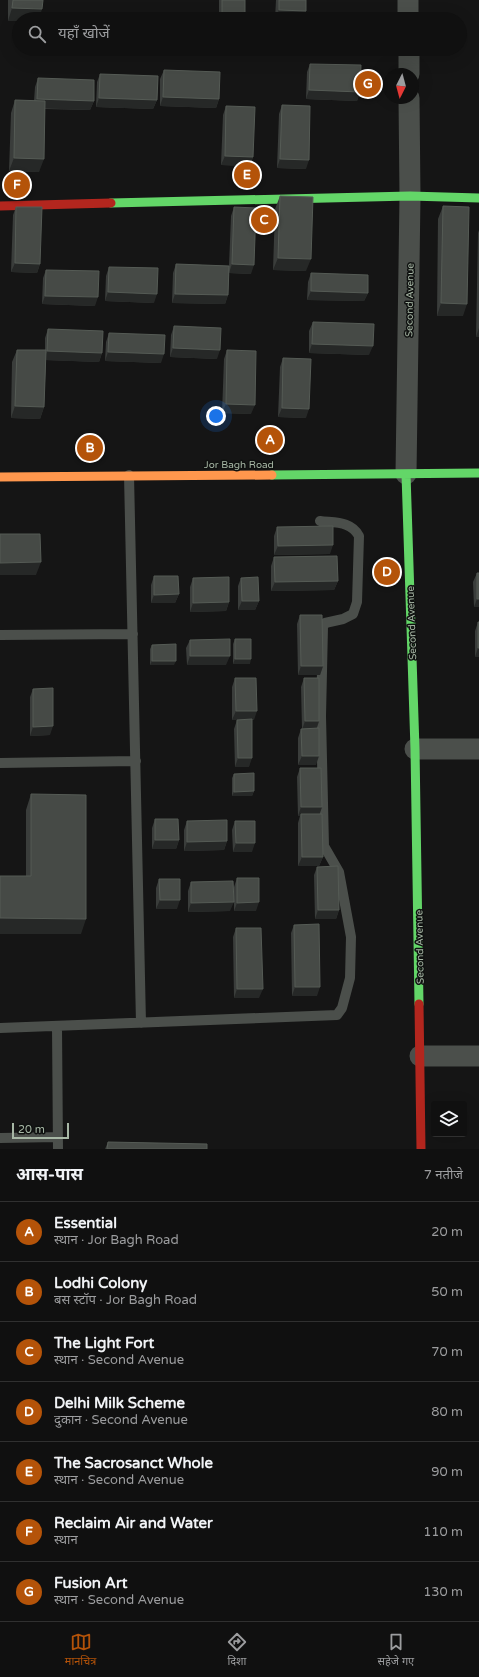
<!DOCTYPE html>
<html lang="hi">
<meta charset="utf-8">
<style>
body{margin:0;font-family:"Varela Round","Noto Sans Devanagari",sans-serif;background:#1e1e1e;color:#f1f3f6}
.controls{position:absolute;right:12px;bottom:12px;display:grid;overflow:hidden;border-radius:4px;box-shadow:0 4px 16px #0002}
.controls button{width:36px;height:36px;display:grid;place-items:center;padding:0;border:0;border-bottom:1px solid #303030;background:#101010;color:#f1f3f6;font:20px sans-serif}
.compass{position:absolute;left:383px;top:68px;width:36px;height:36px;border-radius:50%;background:#101010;box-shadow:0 4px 16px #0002;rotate:186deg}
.scale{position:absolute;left:12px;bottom:10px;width:57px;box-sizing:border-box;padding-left:4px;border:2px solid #a7b7a5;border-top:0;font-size:11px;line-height:14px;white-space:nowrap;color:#a7b7a5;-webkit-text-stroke:3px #0f1110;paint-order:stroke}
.you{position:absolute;left:216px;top:416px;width:14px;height:14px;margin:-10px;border:3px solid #fff;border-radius:50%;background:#1a73e8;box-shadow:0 0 0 6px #1a73e833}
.badge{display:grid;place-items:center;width:26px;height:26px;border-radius:50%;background:#b45309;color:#fff;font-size:13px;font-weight:700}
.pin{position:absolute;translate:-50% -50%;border:2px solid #fff;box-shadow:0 1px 4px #0006}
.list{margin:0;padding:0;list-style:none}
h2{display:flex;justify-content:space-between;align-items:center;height:52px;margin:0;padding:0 16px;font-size:17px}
h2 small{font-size:13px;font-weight:400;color:#9c9d9f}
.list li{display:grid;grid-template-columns:26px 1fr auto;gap:12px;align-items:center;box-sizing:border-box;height:60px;padding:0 16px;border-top:1px solid #303030}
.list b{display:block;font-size:15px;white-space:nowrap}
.list p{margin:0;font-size:13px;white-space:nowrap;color:#9c9d9f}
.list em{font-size:13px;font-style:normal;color:#9c9d9f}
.icon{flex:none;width:22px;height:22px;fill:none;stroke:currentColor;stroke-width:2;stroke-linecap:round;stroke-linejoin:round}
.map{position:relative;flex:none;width:479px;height:1149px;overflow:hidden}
.search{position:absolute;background:#101010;box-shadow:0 4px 16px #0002;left:12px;right:12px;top:12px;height:44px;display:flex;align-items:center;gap:10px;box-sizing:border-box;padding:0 14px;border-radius:22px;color:#9c9d9f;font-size:15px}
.sheet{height:472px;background:#101010}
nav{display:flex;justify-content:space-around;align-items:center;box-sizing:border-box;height:56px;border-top:1px solid #303030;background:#101010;font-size:11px;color:#9c9d9f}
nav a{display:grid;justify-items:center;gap:2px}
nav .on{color:#b45309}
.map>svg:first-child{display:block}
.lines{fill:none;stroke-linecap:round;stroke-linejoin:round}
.lane{stroke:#4b4f4b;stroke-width:10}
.street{stroke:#4b4f4b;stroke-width:21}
.fast{stroke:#63d668;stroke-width:9}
.slow{stroke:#ff974d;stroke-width:9}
.jam{stroke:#b3261e;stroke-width:9}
.wall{fill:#3a3d3b}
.shaded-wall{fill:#262827}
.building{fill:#464a46;stroke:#555b55}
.labels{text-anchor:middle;stroke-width:3;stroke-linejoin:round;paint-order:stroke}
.street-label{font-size:10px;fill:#a7b7a5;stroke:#0f1110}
</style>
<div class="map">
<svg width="479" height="1149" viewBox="0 0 479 1149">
<rect width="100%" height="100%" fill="#151515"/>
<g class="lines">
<path class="lane" d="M129,475L141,1023
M0,635L133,634
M0,763L136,761
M57,1027L58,1149
M0,1028L337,1015L342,1008L350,978L351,937L339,872L324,846L321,716L323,627L325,623L343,619L353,614L357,602L359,536C351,521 335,523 320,521
M0,1138L58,1137"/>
<path class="street" d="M408,0V19
M409,49V74
M406,474L410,196L409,98
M415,749H479
M420,1056H479"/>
<path class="fast" d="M111,203L410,196L479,198
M406,474L415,749L419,1004
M272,475L479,473"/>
<path class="slow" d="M0,477L272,475"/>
<path class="jam" d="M0,206L111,203
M419,1004L421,1149"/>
</g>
<path class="wall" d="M8,0H43L8,21Z
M219,0H245L243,19H165L167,13L219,15Z
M276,0H306V11L303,19H275Z
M310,64L360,92L357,101L306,99L307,72Z
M164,70L219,99L216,108L160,106V79Z
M100,74L157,100L153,109L96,107L97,82Z
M38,78L94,101L90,110L45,109L39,172L9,171L11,113L15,100L34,101L35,87Z
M282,105L306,169L277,168L279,114Z
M226,106L253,157L250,166L221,165L223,115Z
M280,196L306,271L273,270L275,209Z
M443,206L463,316H437L438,219Z
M16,207L40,264L37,273L11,272L13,215Z
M234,207L251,274L229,273L228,295L225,304L172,303L173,273L176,264L229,266L231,216Z
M479,230V337H476L478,233Z
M109,267L154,303L105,301L106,276Z
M46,270L95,306L42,304L43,278Z
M311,273L368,293L364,301L307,300L308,282Z
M313,322L369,355L309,353V331Z
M174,326L217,359L170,357L171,335Z
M48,329L102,353L99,362L46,360L44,407L40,419L11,418L12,362L17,350H45V338Z
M109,333L161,363L105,361L106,342Z
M227,350L251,414L222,413L224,359Z
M283,358L306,418L278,417L280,367Z
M277,527L330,554L274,555V536Z
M274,557L338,581L334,590L271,591V566Z
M477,573L479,607H474L473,582Z
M154,576L179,594L175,603H151V585Z
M193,578L229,602L226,611L190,612V587Z
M241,578L259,601L255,610H238V586Z
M300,615L323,666L320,675H298L297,624Z
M478,622L479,657H475V631Z
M235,639L250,664H233V644Z
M190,640L226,665H187L186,648Z
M152,645L174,665H150V649Z
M235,678L254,720H252L249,767H235L234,729L237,720H232V687Z
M304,678L319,721L317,728L316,765H298V738L301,729H302L301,687Z
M33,689L50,735L30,736V697Z
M300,768L322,807L319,814L323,857L319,866H298V823L300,816H298L297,777Z
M234,774L254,791L252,796H232V778Z
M31,794L81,934L26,876V810Z
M155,819L179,840L176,849H152V828Z
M187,821L227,841L224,850L184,851V830Z
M235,821L252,852H233L232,830Z
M317,867L339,910L336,919H315L314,875Z
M237,878L256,911H234V887Z
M159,879L177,909H156V888Z
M191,882L230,911L188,912V891Z
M294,925L317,996H292L291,933Z
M236,928L259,998H234L233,937Z
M108,1142L207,1149H105Z"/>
<path class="shaded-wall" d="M12,8L42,9L39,19H19V21H8Z
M279,10L306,11L303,19H275Z
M222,13L245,14L243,19H219Z
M97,49H152L151,51Z
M163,49H220L219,51Z
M309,90L360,92L357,101L306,99Z
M163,97L219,99L216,108L160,106Z
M99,98L157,100L153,109L96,107Z
M37,99L94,101L90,110L34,108Z
M225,156L253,157L250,166L221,165Z
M14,158L44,159L39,172L9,171Z
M280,159L309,160L306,169L277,168Z
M278,258L311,259L306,271L273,270Z
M15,263L40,264L37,273L11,272Z
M232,264L254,265L251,274L229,273Z
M311,291L368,293L364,301L307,300Z
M108,292L157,294L154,303L105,301Z
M175,294L228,295L225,304L172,303Z
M45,296L98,297L95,306L42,304Z
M441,303L467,304L463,316H437Z
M479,328V337H476Z
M312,344L373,346L369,355L309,353Z
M173,348L220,350L217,359L170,357Z
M47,351L102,353L99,362L44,360Z
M108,352L164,354L161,363L105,361Z
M226,404L255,405L251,414L222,413Z
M15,406L44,407L40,419L11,418Z
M282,408L309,409L306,418L278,417Z
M333,545L330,554L274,555L278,546Z
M41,562L36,575H0V563Z
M338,581L334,590L271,591L275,582Z
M179,594L175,603H151L154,595Z
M477,599H479V607H474Z
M242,601H259L255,610H238Z
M229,602L226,611L190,612L193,603Z
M478,648H479V657H475Z
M190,656H230L226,665H187Z
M235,659H251L250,664H233Z
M152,661H176L174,665H150Z
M301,666H323L320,675H298Z
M236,711H257L254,720H232Z
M305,721H319L316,730H302Z
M53,726L50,735L30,736L33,727Z
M302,756H319L316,765H298Z
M238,758H252L249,767H235Z
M254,791L252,796H232L234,792Z
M301,807H322L319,816L301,814L300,816H298Z
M155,840H179L176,849H152Z
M227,841L224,850L184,851L187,842Z
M236,843H255L252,852H233Z
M302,857H323L319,866H298Z
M160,900H180L177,909H156Z
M234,902L230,911L188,912L191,903Z
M259,902L256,911H234L237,903Z
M318,910H339L336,919H315Z
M0,918L86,919L81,934H0Z
M295,987H320L317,996H292Z
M237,989H263L259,998H234Z"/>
<path class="building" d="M13,0H43L42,9L12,8Z
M222,0H245V14L222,13Z
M279,0H306V11L279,10Z
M167,13L223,15V19H167Z
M304,16L362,18V19H303Z
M101,17L155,19H101Z
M310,64L361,65L360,92L309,90Z
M164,70L220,72L219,99L163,97Z
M100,74L158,76L157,100L99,98Z
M38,78L94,80V101L37,99Z
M15,100L45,101L44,159L14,158Z
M282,105L310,106L309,160L280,159Z
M226,106L255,107L253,157L225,156Z
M280,196L313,197L311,259L278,258Z
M443,206L469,207L467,304L441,303Z
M16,207H42L40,264L15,263Z
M234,207L256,208L254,265L232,264Z
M176,264L229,266L228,295L175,294Z
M109,267L158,268L157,294L108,292Z
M46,270L99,271L98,297L45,296Z
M311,273L368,275V293L311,291Z
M313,322L374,324L373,346L312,344Z
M174,326L221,328L220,350L173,348Z
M48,329L103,331L102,353L47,351Z
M109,333L165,335L164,354L108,352Z
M17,350H46L44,407L15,406Z
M227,350L256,351L255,405L226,404Z
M283,358L311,359L309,409L282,408Z
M333,526V545L278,546L277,527Z
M0,534H40L41,562L0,563Z
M337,556L338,581L275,582L274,557Z
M477,573H479V599H477Z
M154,576H178L179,594L154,595Z
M229,577V602L193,603V578Z
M258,577L259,601H242L241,578Z
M300,615H322L323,666H301Z
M478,622H479V648H478Z
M230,639V656H190V640Z
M235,639H251V659H235Z
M176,644V661H152V645Z
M235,678H256L257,711H236Z
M304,678H319V721H305Z
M53,688V726L33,727V689Z
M252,719V758H238L237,720Z
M319,728V756H302L301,729Z
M300,768H321L322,807H301Z
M254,773V791L234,792V774Z
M31,794L86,795V919L0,918V876H31Z
M301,814H322L323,857H302Z
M155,819H178L179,840H155Z
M227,820V841L187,842V821Z
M235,821H255V843H236Z
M338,866L339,910H318L317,867Z
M237,878H259V902L237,903Z
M159,879H180V900H160Z
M233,881L234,902L191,903V882Z
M319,924L320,987H295L294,925Z
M236,928H261L263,989H237Z
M108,1142L207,1144V1149H107Z"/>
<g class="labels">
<g class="street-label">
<text transform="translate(409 300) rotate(-89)" y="4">Second Avenue</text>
<text x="239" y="468">Jor Bagh Road</text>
<text transform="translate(411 623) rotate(-92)" y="4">Second Avenue</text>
<text transform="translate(419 947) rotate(-91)" y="4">Second Avenue</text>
</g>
</g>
</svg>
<div class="controls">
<button><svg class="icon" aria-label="layers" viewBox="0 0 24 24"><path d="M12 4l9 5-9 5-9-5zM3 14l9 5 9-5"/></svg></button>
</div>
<svg class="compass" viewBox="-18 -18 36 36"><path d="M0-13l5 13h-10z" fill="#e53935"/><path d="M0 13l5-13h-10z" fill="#9c9d9f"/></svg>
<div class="scale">20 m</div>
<div class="you"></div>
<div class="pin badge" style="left:270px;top:440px">A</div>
<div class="pin badge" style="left:90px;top:448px">B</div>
<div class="pin badge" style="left:264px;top:220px">C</div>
<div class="pin badge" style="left:387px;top:572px">D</div>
<div class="pin badge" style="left:247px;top:175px">E</div>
<div class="pin badge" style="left:17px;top:185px">F</div>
<div class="pin badge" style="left:368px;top:84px">G</div>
<div class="search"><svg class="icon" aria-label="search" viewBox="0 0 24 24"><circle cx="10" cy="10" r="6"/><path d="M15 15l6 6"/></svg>यहाँ खोजें</div>
</div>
<section class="sheet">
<h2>आस-पास<small>7 नतीजे</small></h2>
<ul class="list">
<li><span class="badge">A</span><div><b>Essential</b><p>स्थान · Jor Bagh Road</p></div><em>20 m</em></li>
<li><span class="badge">B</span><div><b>Lodhi Colony</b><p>बस स्टॉप · Jor Bagh Road</p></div><em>50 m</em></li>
<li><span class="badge">C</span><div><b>The Light Fort</b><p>स्थान · Second Avenue</p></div><em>70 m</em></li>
<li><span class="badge">D</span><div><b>Delhi Milk Scheme</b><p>दुकान · Second Avenue</p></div><em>80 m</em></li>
<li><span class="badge">E</span><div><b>The Sacrosanct Whole</b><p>स्थान · Second Avenue</p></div><em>90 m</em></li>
<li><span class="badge">F</span><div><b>Reclaim Air and Water</b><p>स्थान</p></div><em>110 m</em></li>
<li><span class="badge">G</span><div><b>Fusion Art</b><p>स्थान · Second Avenue</p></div><em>130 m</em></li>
</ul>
</section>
<nav>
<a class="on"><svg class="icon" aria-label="map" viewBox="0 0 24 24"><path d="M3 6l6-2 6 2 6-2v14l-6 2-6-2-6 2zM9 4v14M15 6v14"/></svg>मानचित्र</a>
<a><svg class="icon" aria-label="directions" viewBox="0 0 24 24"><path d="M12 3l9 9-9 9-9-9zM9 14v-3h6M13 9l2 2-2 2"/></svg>दिशा</a>
<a><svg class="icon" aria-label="saved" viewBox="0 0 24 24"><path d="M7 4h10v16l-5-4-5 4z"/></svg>सहेजे गए</a>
</nav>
